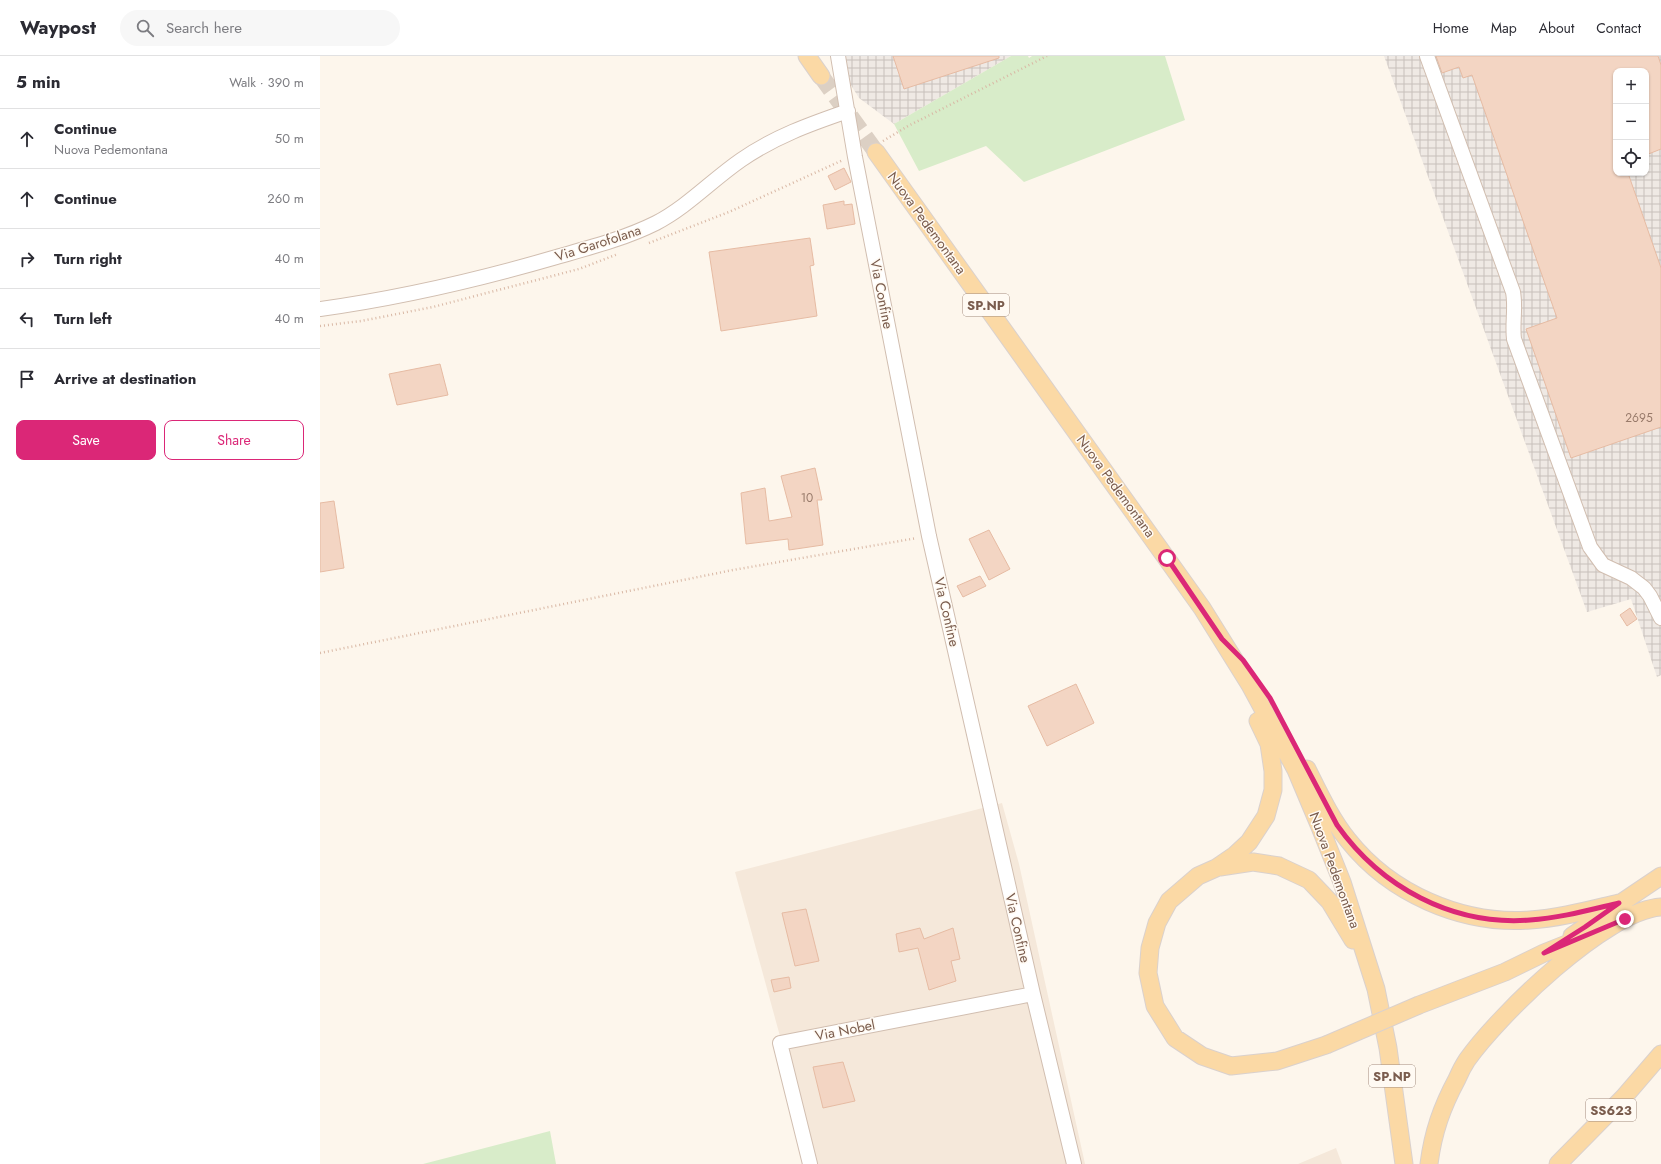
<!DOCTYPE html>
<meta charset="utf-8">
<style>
body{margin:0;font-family:Jost,sans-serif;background:#f7f7f7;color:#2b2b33}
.controls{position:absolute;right:12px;top:12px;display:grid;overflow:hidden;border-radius:8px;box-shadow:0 1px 3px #0004}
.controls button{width:36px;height:36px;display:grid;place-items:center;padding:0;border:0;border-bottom:1px solid #e1e1e2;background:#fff;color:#2b2b33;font:20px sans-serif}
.stop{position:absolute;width:12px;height:12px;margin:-9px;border:3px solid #db2777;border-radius:50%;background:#fff}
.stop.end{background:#db2777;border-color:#fff;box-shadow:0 1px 4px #0008}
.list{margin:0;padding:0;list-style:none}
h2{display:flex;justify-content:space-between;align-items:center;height:52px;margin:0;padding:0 16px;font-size:17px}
h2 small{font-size:13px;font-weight:400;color:#7c7c81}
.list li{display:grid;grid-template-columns:26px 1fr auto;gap:12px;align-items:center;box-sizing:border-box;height:60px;padding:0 16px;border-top:1px solid #e1e1e2}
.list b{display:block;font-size:15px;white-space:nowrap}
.list p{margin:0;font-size:13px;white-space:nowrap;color:#7c7c81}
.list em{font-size:13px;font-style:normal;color:#7c7c81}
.actions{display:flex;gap:8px;padding:12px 16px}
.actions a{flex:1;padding:9px 0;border:1px solid #db2777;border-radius:8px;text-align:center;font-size:14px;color:#db2777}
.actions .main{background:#db2777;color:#fff}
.icon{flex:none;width:22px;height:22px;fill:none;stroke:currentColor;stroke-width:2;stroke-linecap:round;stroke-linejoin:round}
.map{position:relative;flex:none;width:1341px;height:1108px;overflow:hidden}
header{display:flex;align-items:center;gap:24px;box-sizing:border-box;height:56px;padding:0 20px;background:#fff;border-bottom:1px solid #e1e1e2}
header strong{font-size:19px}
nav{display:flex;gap:22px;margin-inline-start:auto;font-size:14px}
.search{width:280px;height:36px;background:#f7f7f7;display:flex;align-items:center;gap:10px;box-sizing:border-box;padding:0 14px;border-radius:22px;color:#7c7c81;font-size:15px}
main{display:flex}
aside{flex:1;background:#fff}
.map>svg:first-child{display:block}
.residential{fill:#f5e8da}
.industrial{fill:url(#industrial-grid);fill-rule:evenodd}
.grass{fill:#d8ecc9}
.building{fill:#f3d5c3;stroke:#e6bba3}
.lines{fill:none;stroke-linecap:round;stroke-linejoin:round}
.major-tunnel{stroke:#dcd0c4;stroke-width:17;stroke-dasharray:17 8;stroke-linecap:butt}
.minor-casing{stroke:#d1beb0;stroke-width:16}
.major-casing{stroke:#dad1cd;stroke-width:19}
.path{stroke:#d9b8a5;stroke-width:2.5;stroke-dasharray:1 3;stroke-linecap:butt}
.minor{stroke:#fff;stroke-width:14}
.major{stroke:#fbd9a5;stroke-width:17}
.major-bridge-casing{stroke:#dad1cd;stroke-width:19;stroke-linecap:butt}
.major-bridge{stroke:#fbd9a5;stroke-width:17}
.route{stroke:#db2777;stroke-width:5}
.labels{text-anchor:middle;stroke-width:3;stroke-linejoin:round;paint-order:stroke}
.number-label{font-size:12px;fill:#987a6a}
.shield{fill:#fffaf3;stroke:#a28b7f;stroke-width:1}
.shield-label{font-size:13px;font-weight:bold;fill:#7a5c4d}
.street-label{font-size:14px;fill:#7a5c4d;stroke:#fffaf3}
</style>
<header>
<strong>Waypost</strong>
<div class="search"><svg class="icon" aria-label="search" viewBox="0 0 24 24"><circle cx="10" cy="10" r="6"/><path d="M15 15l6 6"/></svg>Search here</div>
<nav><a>Home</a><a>Map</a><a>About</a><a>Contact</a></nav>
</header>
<main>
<aside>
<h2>5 min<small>Walk · 390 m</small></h2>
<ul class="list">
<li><svg class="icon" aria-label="ahead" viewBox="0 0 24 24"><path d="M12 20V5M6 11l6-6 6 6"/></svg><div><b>Continue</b><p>Nuova Pedemontana</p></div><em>50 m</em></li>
<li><svg class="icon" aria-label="ahead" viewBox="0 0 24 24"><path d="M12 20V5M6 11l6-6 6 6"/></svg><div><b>Continue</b></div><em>260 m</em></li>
<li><svg class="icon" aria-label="right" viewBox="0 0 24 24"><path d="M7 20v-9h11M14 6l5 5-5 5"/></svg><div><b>Turn right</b></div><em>40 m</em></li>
<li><svg class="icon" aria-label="left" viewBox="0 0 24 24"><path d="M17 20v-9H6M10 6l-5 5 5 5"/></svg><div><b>Turn left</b></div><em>40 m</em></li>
<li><svg class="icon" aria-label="arrive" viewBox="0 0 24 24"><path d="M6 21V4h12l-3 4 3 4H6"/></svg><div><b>Arrive at destination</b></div></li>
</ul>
<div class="actions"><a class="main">Save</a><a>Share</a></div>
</aside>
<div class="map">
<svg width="1341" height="1108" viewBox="0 0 1341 1108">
<defs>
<pattern id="industrial-grid" width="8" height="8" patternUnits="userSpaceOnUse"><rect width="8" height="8" fill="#efe9e4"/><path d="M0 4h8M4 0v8" fill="none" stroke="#c7c0bb"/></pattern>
</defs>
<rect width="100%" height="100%" fill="#fdf6ec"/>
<path class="residential" d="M682,747L699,808L765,1108H495L415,816Z
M1016,1092L1022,1108H978Z"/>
<path class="industrial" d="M513,0H691L574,68L539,42Z
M1064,0H1341V619L1337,621L1311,543L1267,556ZM1296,15H1326V117H1296Z"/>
<path class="grass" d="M691,0H708L709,2L712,0H845L865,64L704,126L666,90L599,115L574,68Z
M230,1075L236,1108H103Z"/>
<path class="building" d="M573,0H679V2L584,33Z
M1116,0H1338L1341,9V93L1326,99V15H1296V117H1308L1341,212V371L1251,402L1206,273L1237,262L1152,19L1143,22L1139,11L1122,17Z
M524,112L531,126L515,134L508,120Z
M524,145V149L532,148L535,168L507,173L503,149Z
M490,182L494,209L490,210L497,260L401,275L389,196Z
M120,308L128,339L77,349L69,318Z
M495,412L502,444H497L503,489L469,494L468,483L426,488L421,437L445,432L449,465L472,461L461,420Z
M14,445L24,512L0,516V447Z
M669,474L690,513L669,524L649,483Z
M660,520L666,530L643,541L637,530Z
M1310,552L1317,563L1307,570L1300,559Z
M756,628L774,667L727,690L708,650Z
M486,853L499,905L475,910L462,857Z
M600,872L604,883L633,872L640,903L631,905L636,925L609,934L598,892L579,896L576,878Z
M469,921L471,932L454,936L451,924Z
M523,1006L535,1045L503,1052L493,1011Z"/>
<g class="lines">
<path class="major-tunnel" d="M501,20L556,96"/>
<defs>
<path id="minor" d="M518,0L535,101L609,480L713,938L754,1108
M1107,0L1193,236C1196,252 1192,267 1194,283L1270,491L1283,509L1311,522L1324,532L1330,540L1341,562
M0,253C79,242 157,224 233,202C268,192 304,183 336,167C367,151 392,124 421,104C454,81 490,68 528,55
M490,1108L460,987L713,938"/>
<path id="major" d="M487,0L501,20
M556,96L882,552L930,629L976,714L1000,771L1022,826L1056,933L1068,992L1084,1108
M938,665L949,688L953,715V734L946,760L929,786L915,799L896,812L878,820L849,845L837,867L830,892L828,917L835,950L855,982L882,1000L911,1010L957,1005L1006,989
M987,713C999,737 1011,763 1028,784C1070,837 1141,869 1210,864C1240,862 1269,854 1299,847
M900,811L933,806L959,810L989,824L1010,846L1033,884
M1252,880L1341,820
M1099,949L1185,916L1224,897L1269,879
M1109,1108C1113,1076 1122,1051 1137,1023C1140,1016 1143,1010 1147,1004C1179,959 1285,855 1341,851
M1238,1108L1304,1041L1341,998"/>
</defs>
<use href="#minor" class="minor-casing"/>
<use href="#major" class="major-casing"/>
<path class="path" d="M563,85L588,70L727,0
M329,187L409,156L523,104
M0,270L41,265L113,251L259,213L298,198
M0,597L413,514L597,482"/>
<use href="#minor" class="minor"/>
<use href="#major" class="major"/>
<defs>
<path id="major-bridge" d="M1006,989L1099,949"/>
</defs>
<use href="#major-bridge" class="major-bridge-casing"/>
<use href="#major-bridge" class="major-bridge"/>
</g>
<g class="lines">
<path class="route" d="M847,502L902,583L923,604L950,642L1017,769C1061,831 1132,870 1210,864C1240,862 1269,854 1299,847L1265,871L1224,897L1305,863"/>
</g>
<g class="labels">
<g class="number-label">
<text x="1319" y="366">2695</text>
<text x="487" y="446">10</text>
</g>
<g class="shield">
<rect x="643" y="238" width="46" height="22" rx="3"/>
<rect x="1049" y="1009" width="46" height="22" rx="3"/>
<rect x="1266" y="1043" width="50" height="22" rx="3"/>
</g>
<g class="shield-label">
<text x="666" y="254">SP.NP</text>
<text x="1072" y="1025">SP.NP</text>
<text x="1291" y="1059">SS623</text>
</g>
<g class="street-label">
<text transform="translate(607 167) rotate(54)" y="5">Nuova Pedemontana</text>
<text transform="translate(278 187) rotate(-18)" y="5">Via Garofolana</text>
<text transform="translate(562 238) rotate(79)" y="5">Via Confine</text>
<text transform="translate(796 430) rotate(54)" y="5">Nuova Pedemontana</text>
<text transform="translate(627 556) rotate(77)" y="5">Via Confine</text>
<text transform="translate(1015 814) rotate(70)" y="5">Nuova Pedemontana</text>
<text transform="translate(698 872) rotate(77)" y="5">Via Confine</text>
<text transform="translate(525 974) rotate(-11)" y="5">Via Nobel</text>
</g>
</g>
</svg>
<div class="controls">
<button>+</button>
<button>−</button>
<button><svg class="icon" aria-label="locate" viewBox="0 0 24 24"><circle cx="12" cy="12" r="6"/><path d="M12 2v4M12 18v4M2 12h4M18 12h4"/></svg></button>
</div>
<div class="stop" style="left:847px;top:502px"></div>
<div class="stop end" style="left:1305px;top:863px"></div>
</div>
</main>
